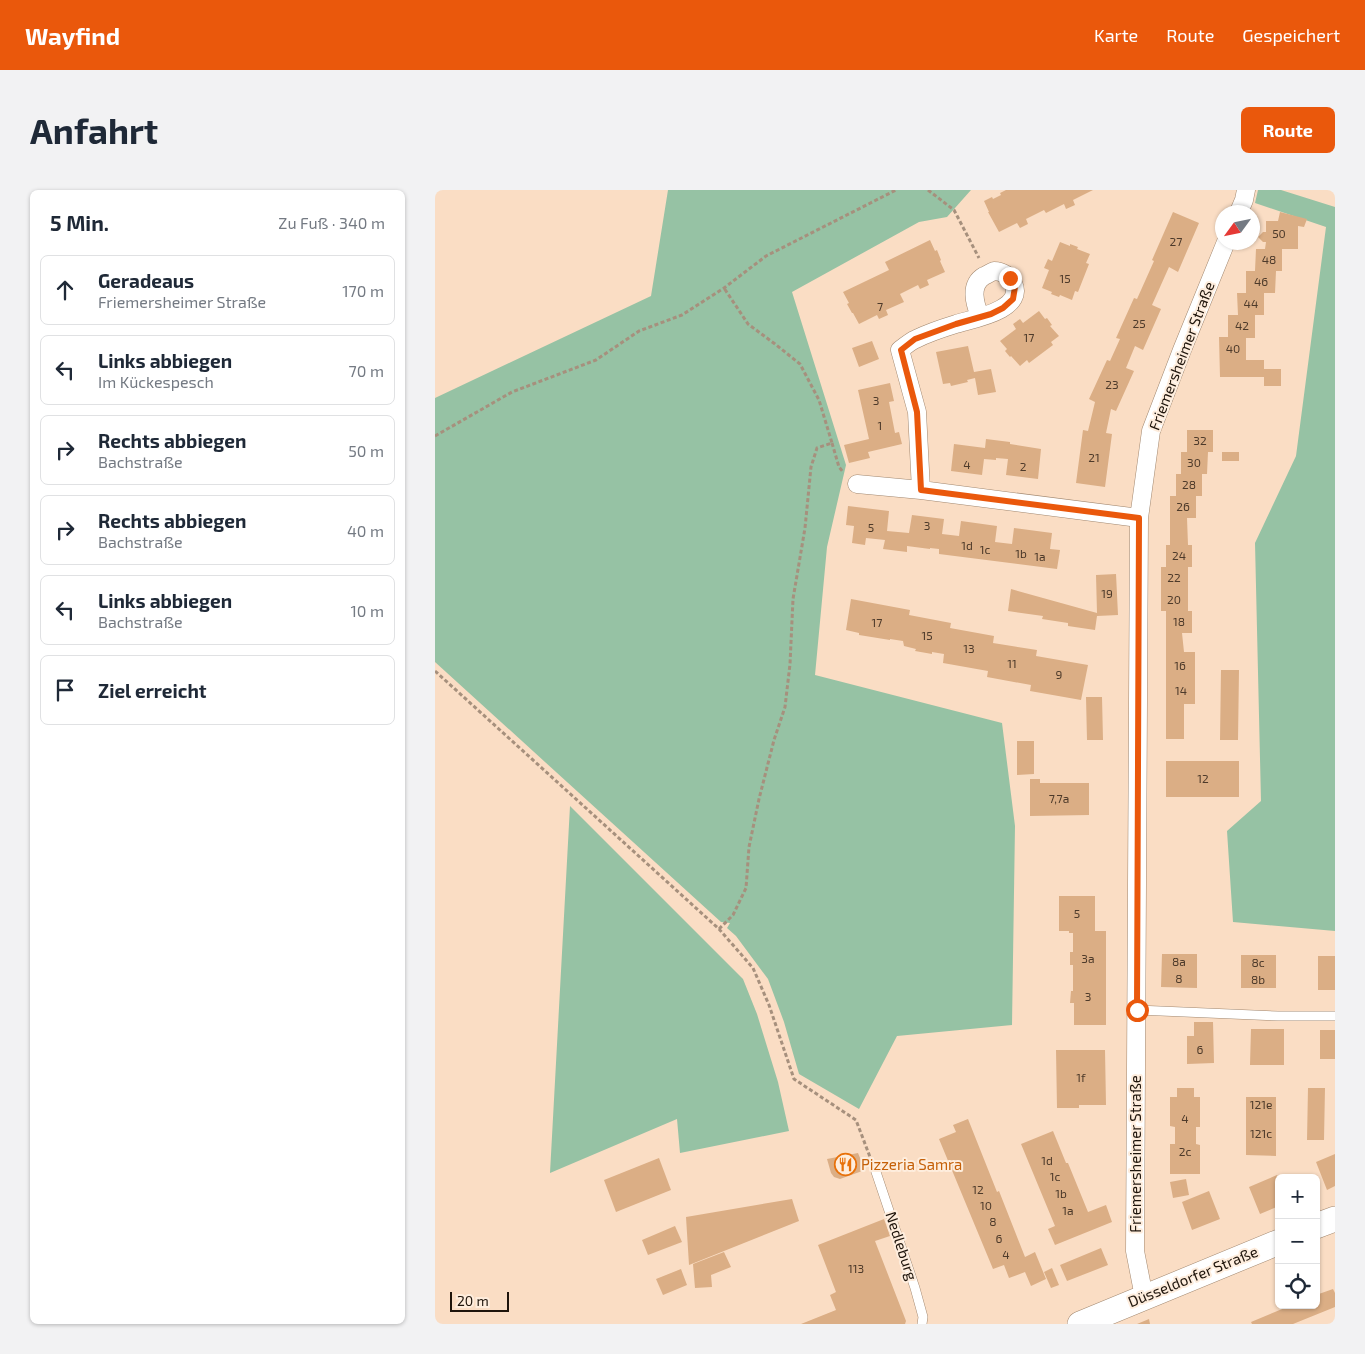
<!DOCTYPE html>
<html lang="de">
<meta charset="utf-8">
<style>
body{margin:0;font-family:"Exo 2",sans-serif;background:#f2f2f3;color:#1f2937}
.controls{position:absolute;right:15px;bottom:15px;display:grid;overflow:hidden;border-radius:8px;box-shadow:0 1px 4px #0004}
.controls button{width:45px;height:45px;display:grid;place-items:center;padding:0;border:0;border-bottom:1px solid #e0e1e3;background:#fff;color:#1f2937;font:25px sans-serif}
.compass{position:absolute;left:780px;top:15px;width:45px;height:45px;border-radius:50%;background:#fff;box-shadow:0 1px 4px #0004;rotate:237deg}
.scale{position:absolute;left:15px;bottom:12px;width:59px;box-sizing:border-box;padding-left:5px;border:2px solid #1e140b;border-top:0;font-size:14px;line-height:18px;white-space:nowrap;color:#1e140b;-webkit-text-stroke:4px #feeddd;paint-order:stroke}
.stop{position:absolute;width:15px;height:15px;margin:-11px;border:4px solid #ea580c;border-radius:50%;background:#fff}
.stop.end{background:#ea580c;border-color:#fff;box-shadow:0 1px 5px #0008}
.list{margin:0;padding:0;list-style:none}
h2{display:flex;justify-content:space-between;align-items:center;height:65px;margin:0;padding:0 20px;font-size:21px}
h2 small{font-size:16px;font-weight:400;color:#747a83}
.list li{display:grid;grid-template-columns:32px 1fr auto;gap:15px;align-items:center;box-sizing:border-box;height:70px;margin:0 10px 10px;padding:0 10px;border:1px solid #e0e1e3;border-radius:8px}
.list b{display:block;font-size:19px;white-space:nowrap}
.list p{margin:0;font-size:16px;white-space:nowrap;color:#747a83}
.list em{font-size:16px;font-style:normal;color:#747a83}
.icon{flex:none;width:28px;height:28px;fill:none;stroke:currentColor;stroke-width:2;stroke-linecap:round;stroke-linejoin:round}
.map{position:relative;flex:none;width:900px;height:1134px;overflow:hidden;border-radius:8px}
header{display:flex;align-items:center;gap:30px;box-sizing:border-box;height:70px;padding:0 25px;background:#ea580c;color:#fff}
header strong{font-size:24px}
nav{display:flex;gap:28px;margin-inline-start:auto;font-size:18px}
.intro{display:flex;align-items:center;justify-content:space-between;box-sizing:border-box;height:120px;padding:0 30px}
h1{margin:0;font-size:35px}
.button{padding:12px 22px;border-radius:8px;background:#ea580c;color:#fff;font-size:18px;font-weight:700}
main{display:flex;gap:30px;padding:0 30px}
aside{flex:1;background:#fff;border-radius:8px;box-shadow:0 1px 4px #0004}
.map>svg:first-child{display:block}
.green{fill:#96c2a4}
.building{fill:#dbae85}
.lines{fill:none;stroke-linecap:round;stroke-linejoin:round}
.lane-casing{stroke:#a1876f;stroke-width:10}
.street-casing{stroke:#a1876f;stroke-width:19}
.secondary-casing{stroke:#a1876f;stroke-width:26}
.path{stroke:#a6907d;stroke-width:3;stroke-dasharray:4 2.5;stroke-linecap:butt}
.lane{stroke:#fff;stroke-width:9}
.street{stroke:#fff;stroke-width:18}
.secondary{stroke:#fff;stroke-width:25}
.route{stroke:#ea580c;stroke-width:6}
.labels{text-anchor:middle;stroke-width:4;stroke-linejoin:round;paint-order:stroke}
.number-label{font-size:12px;fill:#4d3a2a}
.street-label{font-size:15px;fill:#1e140b;stroke:#feeddd}
.food-label{font-size:15px;fill:#c56008;stroke:#feeddd;text-anchor:start}
</style>
<header>
<strong>Wayfind</strong>
<nav><a>Karte</a><a>Route</a><a>Gespeichert</a></nav>
</header>
<div class="intro"><h1>Anfahrt</h1><a class="button">Route</a></div>
<main>
<aside>
<h2>5 Min.<small>Zu Fuß · 340 m</small></h2>
<ul class="list">
<li><svg class="icon" aria-label="ahead" viewBox="0 0 24 24"><path d="M12 20V5M6 11l6-6 6 6"/></svg><div><b>Geradeaus</b><p>Friemersheimer Straße</p></div><em>170 m</em></li>
<li><svg class="icon" aria-label="left" viewBox="0 0 24 24"><path d="M17 20v-9H6M10 6l-5 5 5 5"/></svg><div><b>Links abbiegen</b><p>Im Kückespesch</p></div><em>70 m</em></li>
<li><svg class="icon" aria-label="right" viewBox="0 0 24 24"><path d="M7 20v-9h11M14 6l5 5-5 5"/></svg><div><b>Rechts abbiegen</b><p>Bachstraße</p></div><em>50 m</em></li>
<li><svg class="icon" aria-label="right" viewBox="0 0 24 24"><path d="M7 20v-9h11M14 6l5 5-5 5"/></svg><div><b>Rechts abbiegen</b><p>Bachstraße</p></div><em>40 m</em></li>
<li><svg class="icon" aria-label="left" viewBox="0 0 24 24"><path d="M17 20v-9H6M10 6l-5 5 5 5"/></svg><div><b>Links abbiegen</b><p>Bachstraße</p></div><em>10 m</em></li>
<li><svg class="icon" aria-label="arrive" viewBox="0 0 24 24"><path d="M6 21V4h12l-3 4 3 4H6"/></svg><div><b>Ziel erreicht</b></div></li>
</ul>
</aside>
<div class="map">
<svg width="900" height="1134" viewBox="0 0 900 1134">
<rect width="100%" height="100%" fill="#faddc4"/>
<path class="green" d="M233,0H536L512,27L484,32L357,102L411,275L392,357L380,485L567,533L580,636L577,835L462,846L424,919L364,884L349,832L333,789L301,746L292,738L295,733L286,732L0,472V208L216,106Z
M823,0H846L900,17V741L798,732L792,641L826,611L820,353L861,266L891,37L820,13Z
M135,616L308,789L322,824L343,892L354,941L245,963L242,929L115,983Z"/>
<path class="building" d="M571,0H658L638,10L640,15L631,19L629,14L611,23L609,20L591,29L593,34L585,38L582,33L564,42L553,22H554L549,11L557,7L558,9L566,5L565,3Z
M738,22L764,33L743,82L734,77L717,115L726,119L708,160L700,156L691,178L699,181L681,221L676,219L671,243L677,244L670,297L641,293L648,240L653,241L660,212L654,209L672,170L675,171L685,149L681,148L699,108L702,109L719,71L717,70Z
M845,22L872,29L869,37L863,36V59H847V81H841L840,103H829V125H820V148H811V170H829V179H846V196H829V187H785L784,147H793V125H803L802,103H811V81H820L821,59H830L831,52H828L823,47L828,42H831V31H843Z
M495,50L500,61L502,60L506,70L505,71L510,82L492,90L494,95L485,99L483,95L465,104L469,112L451,120L453,125L444,129L442,125L424,134L418,123H417L412,114L414,113L408,102L454,80L450,72Z
M625,52L635,56V54L643,57L642,59L655,64L651,73L654,74L643,102L640,101L637,110L625,105L624,107L616,104L617,102L607,98L614,80L609,78L613,69L617,71Z
M604,121L610,129L612,128L617,135L615,136L624,146L616,152L618,155L594,173L592,170L585,176L576,166L575,167L570,161L572,159L565,151L581,139L578,134L585,129L588,133Z
M437,151L444,169L424,177L417,158Z
M533,156L539,182L556,179L561,202L543,205L540,188L532,190L533,192L516,196L515,193L508,194L501,162Z
M455,193L459,211L454,212L460,243L464,242L467,254L433,262L435,268L414,273L409,255L434,249L423,200Z
M752,240H778V262H773L772,284H767V306H761V328H752L753,355H757V377H753V421H757V443H747L749,462H760V514H749V549H731V421H726V377H731V355H735V306H741V284H746V262H752Z
M551,249L575,252V254L606,259L603,289L571,285L573,269L561,268V270L549,269L547,285L516,281L519,254L550,258Z
M787,262H804V271H787Z
M413,316L454,321L452,341L474,343L477,325L509,329L507,344L524,346L526,331L562,336L560,352L577,354L579,338L617,343L615,359L625,360L622,379L504,364V359L495,358V359L472,356V362L448,359L450,350L431,348L430,355L417,353L419,336L411,335Z
M681,384L683,425L662,426L660,440L633,436V433L607,429L608,426L573,421L576,399L662,423L661,385Z
M416,409L475,420L474,425L516,433L515,438L559,446L558,453L602,460L601,466L653,475L646,510L595,501L596,495L552,487L553,481L508,473L509,464L497,462V464L480,461L481,459L469,456L468,451L455,449V450L424,445V443L411,440Z
M786,480H804L803,550H785Z
M651,507H667L668,550H652Z
M582,551H599V584L582,585Z
M731,571H804V607H731Z
M595,589H605V593H654V625L595,626Z
M624,706H660V741H671V835H639V813H635L636,801H638V775H635V762H638V743H634V741H624Z
M727,764H762V798L726,797Z
M806,765H841V798H806Z
M883,766H900V800H883Z
M759,832H778L779,873L752,874V846H759Z
M816,839H849V875H815Z
M885,840H900V869H885Z
M621,860H670L671,915H644V918H622Z
M742,898H759V907H765V937H761V954L765,955V984H735V954H740V937L735,936V907H742Z
M873,898H890L889,950H872Z
M811,907H841V966L811,965Z
M533,929L562,1002L564,1001L590,1067L600,1062L611,1089L596,1096L590,1082L574,1088L569,1075L558,1079L504,949L521,942L518,935Z
M618,941L631,973H633L653,1022L671,1015L677,1032L620,1055L613,1039L620,1036L586,954Z
M423,963L430,980L405,989L399,987L396,983L392,969Z
M900,964V996L892,1000L881,972Z
M224,968L236,1000L181,1022L169,990Z
M842,985L844,990V1016L825,1024L814,997Z
M751,989L754,1005L738,1008L735,992Z
M774,1001L785,1029L757,1040L747,1012Z
M357,1009L364,1031L254,1075L251,1027Z
M449,1029L455,1046L440,1051L471,1131L470,1134H366L401,1120L395,1105L401,1102L383,1055Z
M240,1036L247,1052L213,1065L207,1050Z
M666,1058L673,1075L632,1091L625,1075Z
M289,1062L296,1077L276,1085L277,1097L260,1098L258,1074Z
M617,1078L624,1095L616,1098L609,1082Z
M246,1079L252,1095L228,1105L221,1089Z
M898,1099L900,1103V1117L858,1134H817L816,1132L857,1115H881V1105Z
M714,1129L715,1134H702Z"/>
<g class="lines">
<defs>
<path id="lane" d="M702,820L843,826H900
M440,979L480,1098L488,1127L487,1134"/>
<path id="street" d="M804,22L809,10L811,0
M422,294L486,300L704,328
M486,300L482,222L465,160C470,156 476,151 481,149C493,143 508,138 521,134C537,129 591,120 578,93C575,86 567,81 559,81C556,82 552,85 549,86C534,95 540,114 545,127
M709,1107L700,1061L704,328L716,241L747,160L791,52"/>
<path id="secondary" d="M881,1036L900,1029
M645,1134L844,1052"/>
</defs>
<use href="#lane" class="lane-casing"/>
<use href="#street" class="street-casing"/>
<use href="#secondary" class="secondary-casing"/>
<path class="path" d="M493,0L519,20L544,68
M0,246L77,202L161,170L204,141L247,125L289,98L331,66L461,0
M397,253L404,277L408,282
M0,481L284,739L318,778L334,815L359,889L421,930L435,967
M284,739L298,725L311,698L314,657L324,609L339,550L350,517L355,474L358,409L370,338L376,277L382,258L397,253L384,210L365,174L340,154L313,134L289,98"/>
<use href="#lane" class="lane"/>
<use href="#street" class="street"/>
<use href="#secondary" class="secondary"/>
</g>
<g class="lines">
<path class="route" d="M575,88L580,97L578,109L568,118L556,124L521,134L480,149L466,160L482,222L486,300L704,328L702,820"/>
</g>
<defs>
<symbol id="restaurant-ring" viewBox="-11 -11 22 22"><circle r="9.5" fill="#feeddd" stroke="#e8710a" stroke-width="1.5"/><path d="M-5-6h1v4h1v-4h1v4h1v-4h1v5L-1.5 .5V6h-2V.5L-5-1ZM5-6V6H3V1.5H1.5Q1.5-4 5-6Z" fill="#e8710a"/></symbol>
</defs>
<g fill-rule="evenodd">
<use href="#restaurant-ring" x="398" y="962" width="25" height="25"/>
</g>
<g class="labels">
<g class="number-label">
<text x="844" y="48">50</text>
<text x="741" y="56">27</text>
<text x="834" y="74">48</text>
<text x="630" y="93">15</text>
<text x="826" y="96">46</text>
<text x="816" y="118">44</text>
<text x="445" y="121">7</text>
<text x="704" y="138">25</text>
<text x="807" y="140">42</text>
<text x="594" y="152">17</text>
<text x="798" y="163">40</text>
<text x="677" y="199">23</text>
<text x="441" y="215">3</text>
<text x="445" y="240">1</text>
<text x="765" y="255">32</text>
<text x="659" y="272">21</text>
<text x="759" y="277">30</text>
<text x="532" y="279">4</text>
<text x="588" y="281">2</text>
<text x="754" y="299">28</text>
<text x="748" y="321">26</text>
<text x="492" y="340">3</text>
<text x="436" y="342">5</text>
<text x="532" y="360">1d</text>
<text x="550" y="364">1c</text>
<text x="586" y="368">1b</text>
<text x="744" y="370">24</text>
<text x="605" y="371">1a</text>
<text x="739" y="392">22</text>
<text x="672" y="408">19</text>
<text x="739" y="414">20</text>
<text x="744" y="436">18</text>
<text x="442" y="437">17</text>
<text x="492" y="450">15</text>
<text x="534" y="463">13</text>
<text x="577" y="478">11</text>
<text x="745" y="480">16</text>
<text x="624" y="489">9</text>
<text x="746" y="505">14</text>
<text x="768" y="593">12</text>
<text x="624" y="613">7,7a</text>
<text x="642" y="728">5</text>
<text x="653" y="773">3a</text>
<text x="744" y="776">8a</text>
<text x="823" y="777">8c</text>
<text x="744" y="793">8</text>
<text x="823" y="794">8b</text>
<text x="653" y="811">3</text>
<text x="765" y="864">6</text>
<text x="646" y="892">1f</text>
<text x="826" y="919">121e</text>
<text x="750" y="933">4</text>
<text x="826" y="948">121c</text>
<text x="750" y="966">2c</text>
<text x="612" y="975">1d</text>
<text x="620" y="991">1c</text>
<text x="543" y="1004">12</text>
<text x="626" y="1008">1b</text>
<text x="551" y="1020">10</text>
<text x="633" y="1025">1a</text>
<text x="558" y="1036">8</text>
<text x="564" y="1053">6</text>
<text x="571" y="1069">4</text>
<text x="421" y="1083">113</text>
</g>
<g class="street-label">
<text transform="translate(747 166) rotate(-69)" y="5">Friemersheimer Straße</text>
<text transform="translate(701 964) rotate(-90)" y="5">Friemersheimer Straße</text>
<text transform="translate(466 1056) rotate(72)" y="5">Nedleburg</text>
<text transform="translate(758 1087) rotate(-22)" y="5">Düsseldorfer Straße</text>
</g>
<g class="food-label">
<text x="426" y="980">Pizzeria Samra</text>
</g>
</g>
</svg>
<div class="controls">
<button>+</button>
<button>−</button>
<button><svg class="icon" aria-label="locate" viewBox="0 0 24 24"><circle cx="12" cy="12" r="6"/><path d="M12 2v4M12 18v4M2 12h4M18 12h4"/></svg></button>
</div>
<svg class="compass" viewBox="-18 -18 36 36"><path d="M0-13l5 13h-10z" fill="#e53935"/><path d="M0 13l5-13h-10z" fill="#747a83"/></svg>
<div class="scale">20 m</div>
<div class="stop" style="left:702px;top:820px"></div>
<div class="stop end" style="left:575px;top:88px"></div>
</div>
</main>
